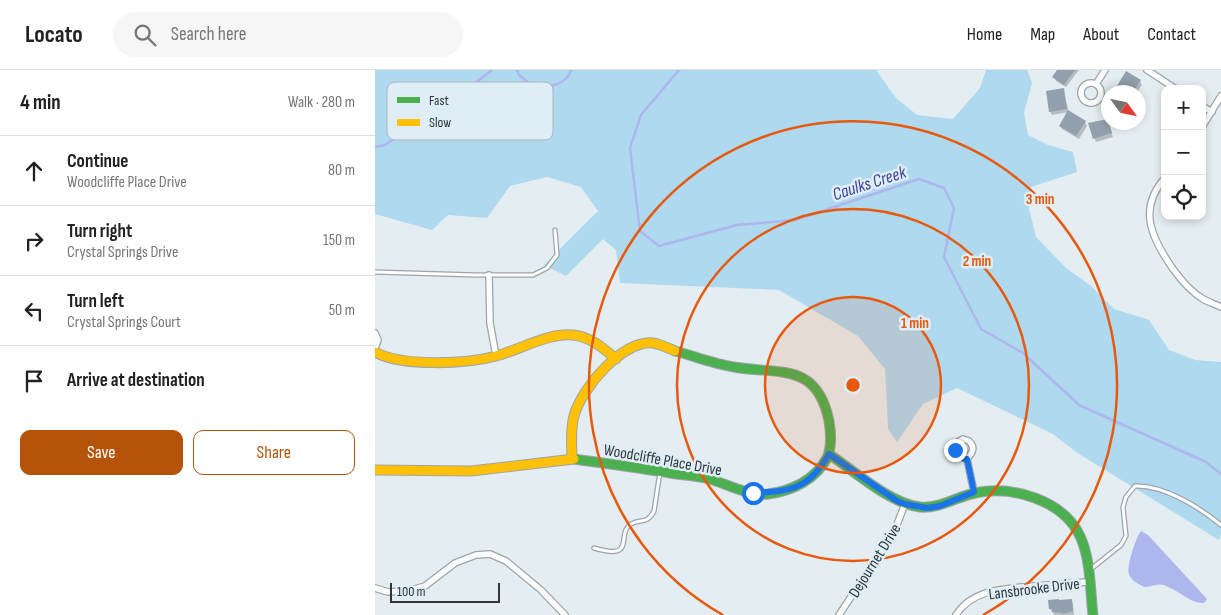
<!DOCTYPE html>
<meta charset="utf-8">
<style>
body{margin:0;font-family:"Sofia Sans Condensed",sans-serif;background:#f6f6f6;color:#222}
.controls{position:absolute;right:15px;top:15px;display:grid;overflow:hidden;border-radius:10px;box-shadow:0 2px 8px #0003}
.controls button{width:45px;height:45px;display:grid;place-items:center;padding:0;border:0;border-bottom:1px solid #e0e0e0;background:#fff;color:#222;font:25px sans-serif}
.compass{position:absolute;left:726px;top:15px;width:45px;height:45px;border-radius:50%;background:#fff;box-shadow:0 2px 8px #0003;rotate:123deg}
.scale{position:absolute;left:15px;bottom:12px;width:110px;box-sizing:border-box;padding-left:5px;border:2px solid #2f3538;border-top:0;font-size:14px;line-height:18px;white-space:nowrap;color:#2f3538;-webkit-text-stroke:4px #dfeef6;paint-order:stroke}
.stop{position:absolute;width:15px;height:15px;margin:-11px;border:4px solid #1a73e8;border-radius:50%;background:#fff}
.stop.end{background:#1a73e8;border-color:#fff;box-shadow:0 1px 5px #0008}
.list{margin:0;padding:0;list-style:none}
h2{display:flex;justify-content:space-between;align-items:center;height:65px;margin:0;padding:0 20px;font-size:21px}
h2 small{font-size:16px;font-weight:400;color:#767676}
.list li{display:grid;grid-template-columns:32px 1fr auto;gap:15px;align-items:center;box-sizing:border-box;height:70px;padding:0 20px;border-top:1px solid #e0e0e0}
.list b{display:block;font-size:19px;white-space:nowrap}
.list p{margin:0;font-size:16px;white-space:nowrap;color:#767676}
.list em{font-size:16px;font-style:normal;color:#767676}
.actions{display:flex;gap:10px;padding:15px 20px}
.actions a{flex:1;padding:11px 0;border:1px solid #b45309;border-radius:10px;text-align:center;font-size:18px;color:#b45309}
.actions .main{background:#b45309;color:#fff}
.icon{flex:none;width:28px;height:28px;fill:none;stroke:currentColor;stroke-width:2;stroke-linecap:round;stroke-linejoin:round}
.map{position:relative;flex:none;width:846px;height:545px;overflow:hidden}
header{display:flex;align-items:center;gap:30px;box-sizing:border-box;height:70px;padding:0 25px;background:#fff;border-bottom:1px solid #e0e0e0}
header strong{font-size:24px}
nav{display:flex;gap:28px;margin-inline-start:auto;font-size:18px}
.search{width:350px;height:45px;background:#f6f6f6;display:flex;align-items:center;gap:12px;box-sizing:border-box;padding:0 18px;border-radius:28px;color:#767676;font-size:19px}
main{display:flex}
aside{flex:1;background:#fff}
.map>svg:first-child{display:block}
.green{fill:#aed9ef}
.water{fill:#adb7ed}
.shadow{fill:#0003}
.lines{fill:none;stroke-linecap:round;stroke-linejoin:round}
.stream{stroke:#adb7ed;stroke-width:2.5}
.building{fill:#929fac}
.lane-casing{stroke:#9ea4a7;stroke-width:5.5}
.street-casing{stroke:#9ea4a7;stroke-width:8}
.fast-casing{stroke:#9ea4a7;stroke-width:11}
.slow-casing{stroke:#9ea4a7;stroke-width:11}
.lane{stroke:#fbfcfd;stroke-width:3}
.street{stroke:#fbfcfd;stroke-width:5.5}
.fast{stroke:#4caf50;stroke-width:9}
.slow{stroke:#ffc107;stroke-width:9}
.route{stroke:#1a73e8;stroke-width:6}
.ring{fill:none;stroke:#e8590c;stroke-width:2.5}
.labels{text-anchor:middle;stroke-width:5;stroke-linejoin:round;paint-order:stroke}
.street-label{font-size:16px;fill:#2f3538;stroke:#dfeef6}
.water-label{font-size:18px;font-style:italic;fill:#40439b;stroke:#dfeef6}
.key{fill:#dfeef6;stroke:#aab6bd;stroke-width:1}
.key-label{font-size:14px;fill:#2f3538}
.centre{fill:#e8590c;stroke:#dfeef6;stroke-width:2.5}
.ring-label{font-size:15px;text-anchor:middle;font-weight:bold;fill:#e8590c;stroke:#dfeef6;stroke-width:5;stroke-linejoin:round;paint-order:stroke}
</style>
<header>
<strong>Locato</strong>
<div class="search"><svg class="icon" aria-label="search" viewBox="0 0 24 24"><circle cx="10" cy="10" r="6"/><path d="M15 15l6 6"/></svg>Search here</div>
<nav><a>Home</a><a>Map</a><a>About</a><a>Contact</a></nav>
</header>
<main>
<aside>
<h2>4 min<small>Walk · 280 m</small></h2>
<ul class="list">
<li><svg class="icon" aria-label="ahead" viewBox="0 0 24 24"><path d="M12 20V5M6 11l6-6 6 6"/></svg><div><b>Continue</b><p>Woodcliffe Place Drive</p></div><em>80 m</em></li>
<li><svg class="icon" aria-label="right" viewBox="0 0 24 24"><path d="M7 20v-9h11M14 6l5 5-5 5"/></svg><div><b>Turn right</b><p>Crystal Springs Drive</p></div><em>150 m</em></li>
<li><svg class="icon" aria-label="left" viewBox="0 0 24 24"><path d="M17 20v-9H6M10 6l-5 5 5 5"/></svg><div><b>Turn left</b><p>Crystal Springs Court</p></div><em>50 m</em></li>
<li><svg class="icon" aria-label="arrive" viewBox="0 0 24 24"><path d="M6 21V4h12l-3 4 3 4H6"/></svg><div><b>Arrive at destination</b></div></li>
</ul>
<div class="actions"><a class="main">Save</a><a>Share</a></div>
</aside>
<div class="map">
<svg width="846" height="545" viewBox="0 0 846 545">
<rect width="100%" height="100%" fill="#e4edf1"/>
<path class="green" d="M0,0H501L521,28L542,45L578,49L605,18L611,0H652L657,13L649,43L653,65L673,75L698,82L702,102L656,117L654,138L661,167L691,198L716,216L739,239L774,250L794,280L820,290L846,292V464L844,470L701,382L678,364L582,318L548,334L522,372L513,359L510,299L483,266L404,220L245,213L241,180L228,169L191,206L169,195L223,141L206,117L172,107L135,116L112,148L73,145L57,160L0,144Z"/>
<path class="water" d="M766,461L773,465L832,529L829,533C816,534 803,520 789,515C782,513 776,517 769,517C764,514 756,511 754,504C751,497 761,467 766,461Z"/>
<path class="shadow" d="M684,0H704L691,17L681,11L679,7Z
M765,11L767,15L762,22H746L744,20L743,16Z
M688,20L694,42L677,45L675,41Z
M721,51L722,53H734L738,67L721,72L714,54Z
M710,52L712,56L704,69L687,59L685,56Z
M696,530L698,534L699,545H680L675,539L674,531Z"/>
<g class="lines">
<path class="stream" d="M142,0L144,5L160,18C173,17 192,15 196,0
M304,0L266,45L255,78L265,161L284,176L362,155L420,150L544,109L569,118L579,138L569,187L606,259L648,283L704,335L831,392L846,404
M0,77L10,75L24,65L45,63L49,60L62,38L90,21L117,0"/>
</g>
<path class="building" d="M682,0H700L689,15L677,7Z
M751,1L766,10L758,22H747L743,20L744,17L742,16Z
M689,18L692,39L674,42L671,21Z
M693,40L711,51L701,66L684,56Z
M733,49L737,63L718,69L713,53Z
M684,529V530L697,529L698,541L688,544V543L677,542V539H674L673,530Z"/>
<g class="lines">
<defs>
<path id="lane" d="M0,202L100,205H158L172,198L182,185L180,160
M219,478C263,491 240,464 256,454C266,448 272,455 279,441L285,402
M716,499L746,475L751,466L748,437L751,427L760,416C789,415 824,437 846,455"/>
<path id="street" d="M772,0L801,19
M706 23a10 10 0 1 1 20 0a10 10 0 1 1-20 0Z
M721,14L730,0
M827,36L837,42
M827,57L846,26
M790,108C762,139 777,169 798,199C806,210 816,222 828,229C833,232 840,234 846,237
M114,205L115,253L121,286
M0,263L3,270L0,278
M588,369L594,371C601,378 597,383 592,389L584,386L580,380L583,372Z
M592,389L599,422
M0,518L13,522L33,521L50,516L80,493L101,485L115,484L131,491L166,520L190,545
M464,545L519,462L530,434
M581,545C598,518 631,519 659,516C677,515 696,513 714,512"/>
<path id="fast" d="M454,384C479,401 516,434 545,437C564,439 581,427 600,423C637,415 688,430 705,466C716,490 715,520 718,545
M199,389C233,394 267,398 301,404C311,405 321,406 331,408C351,413 371,426 393,424C417,421 440,410 452,388C457,377 456,363 454,351C442,291 403,305 359,297C339,294 319,286 300,281"/>
<path id="slow" d="M0,282C26,297 92,294 121,286C144,280 175,262 198,265C216,267 228,278 241,289
M197,389C197,375 195,360 199,346C206,319 247,270 278,273C285,274 293,278 300,281
M0,400L96,401L199,389"/>
</defs>
<use href="#lane" class="lane-casing"/>
<use href="#street" class="street-casing"/>
<use href="#fast" class="fast-casing"/>
<use href="#slow" class="slow-casing"/>
<use href="#lane" class="lane"/>
<use href="#street" class="street"/>
<use href="#fast" class="fast"/>
<use href="#slow" class="slow"/>
</g>
<g class="lines">
<path class="route" d="M378,423C417,421 434,419 454,384L522,431L530,434L552,438L565,436L599,422L592,389L586,388L580,380"/>
</g>
<circle cx="478" cy="315" r="88" fill="#e8590c" fill-opacity=".12"/>
<g class="ring">
<circle cx="478" cy="315" r="88"/>
<circle cx="478" cy="315" r="176"/>
<path d="M348 545A264 264 0 1 1 608 545"/>
</g>
<g class="labels">
<g class="street-label">
<text transform="translate(288 389) rotate(10)" y="6">Woodcliffe Place Drive</text>
<text transform="translate(499 490) rotate(-58)" y="6">Dejournet Drive</text>
<text transform="translate(659 518) rotate(-7)" y="6">Lansbrooke Drive</text>
</g>
<g class="water-label">
<text transform="translate(494 113) rotate(-18)" y="6">Caulks Creek</text>
</g>
</g>
<rect x="12" y="12" width="166" height="58" rx="8" class="key"/>
<rect x="22" y="27" width="23" height="6" fill="#4caf50"/>
<rect x="22" y="49" width="23" height="7" fill="#ffc107"/>
<g class="key-label">
<text x="54" y="35">Fast</text>
<text x="54" y="57">Slow</text>
</g>
<circle cx="478" cy="315" r="8" class="centre"/>
<g class="ring-label">
<text x="665" y="134">3 min</text>
<text x="602" y="196">2 min</text>
<text x="540" y="258">1 min</text>
</g>
</svg>
<div class="controls">
<button>+</button>
<button>−</button>
<button><svg class="icon" aria-label="locate" viewBox="0 0 24 24"><circle cx="12" cy="12" r="6"/><path d="M12 2v4M12 18v4M2 12h4M18 12h4"/></svg></button>
</div>
<svg class="compass" viewBox="-18 -18 36 36"><path d="M0-13l5 13h-10z" fill="#e53935"/><path d="M0 13l5-13h-10z" fill="#767676"/></svg>
<div class="scale">100 m</div>
<div class="stop" style="left:378px;top:423px"></div>
<div class="stop end" style="left:580px;top:380px"></div>
</div>
</main>
